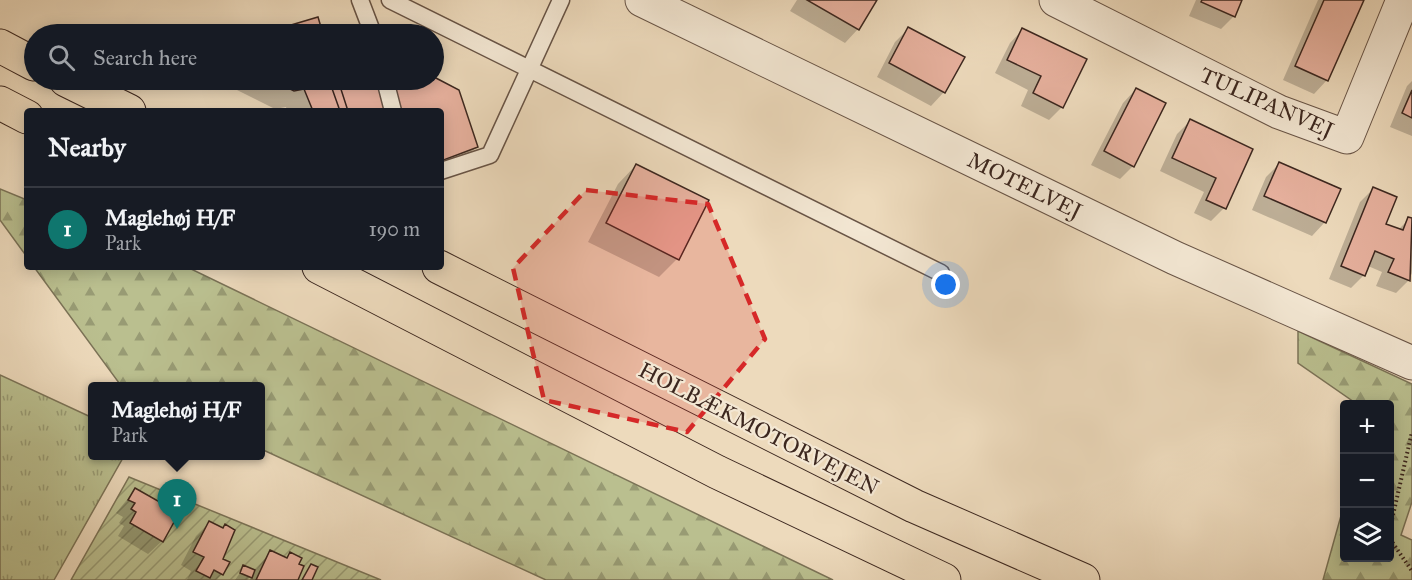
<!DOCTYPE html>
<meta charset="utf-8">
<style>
body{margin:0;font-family:"IM FELL Great Primer",serif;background:#20242c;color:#f1f3f6}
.controls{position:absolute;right:18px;bottom:18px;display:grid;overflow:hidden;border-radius:6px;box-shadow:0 3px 15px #0003}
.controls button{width:54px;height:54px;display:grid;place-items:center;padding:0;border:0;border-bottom:2px solid #363941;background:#171b24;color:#f1f3f6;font:30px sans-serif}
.you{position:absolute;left:946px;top:285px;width:21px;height:21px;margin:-15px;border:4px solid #fff;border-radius:50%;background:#1a73e8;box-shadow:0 0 0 9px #1a73e833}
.badge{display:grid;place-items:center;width:39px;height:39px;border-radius:50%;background:#0f766e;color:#fff;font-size:20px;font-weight:700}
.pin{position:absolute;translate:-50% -50px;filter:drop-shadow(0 2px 3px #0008)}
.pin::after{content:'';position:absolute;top:32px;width:21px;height:18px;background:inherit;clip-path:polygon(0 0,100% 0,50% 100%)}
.popup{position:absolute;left:88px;top:382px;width:177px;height:78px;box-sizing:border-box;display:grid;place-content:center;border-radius:6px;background:#171b24;filter:drop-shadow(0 2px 4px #0005);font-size:20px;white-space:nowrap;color:#9ea1a6}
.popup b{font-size:22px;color:#f1f3f6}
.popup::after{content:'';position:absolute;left:50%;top:100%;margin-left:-12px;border:12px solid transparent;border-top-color:#171b24}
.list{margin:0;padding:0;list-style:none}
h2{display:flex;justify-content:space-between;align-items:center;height:78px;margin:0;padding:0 24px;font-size:26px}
h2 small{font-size:20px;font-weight:400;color:#9ea1a6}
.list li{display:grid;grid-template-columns:39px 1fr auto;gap:18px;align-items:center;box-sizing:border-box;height:84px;padding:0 24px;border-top:2px solid #363941}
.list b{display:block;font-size:22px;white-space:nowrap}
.list p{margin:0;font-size:20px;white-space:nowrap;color:#9ea1a6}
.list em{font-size:20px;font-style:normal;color:#9ea1a6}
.icon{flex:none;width:33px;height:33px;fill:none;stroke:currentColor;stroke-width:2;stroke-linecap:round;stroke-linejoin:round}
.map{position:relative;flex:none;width:1412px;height:580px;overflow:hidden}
.search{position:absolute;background:#171b24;box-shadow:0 3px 15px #0003;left:24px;top:24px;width:420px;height:66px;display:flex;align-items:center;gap:15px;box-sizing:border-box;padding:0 21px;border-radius:33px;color:#9ea1a6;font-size:22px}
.panel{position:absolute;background:#171b24;box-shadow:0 3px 15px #0003;left:24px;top:108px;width:420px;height:162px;border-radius:6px}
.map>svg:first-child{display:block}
.grass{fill:url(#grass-tufts);stroke:#7b7357;stroke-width:1.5}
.forest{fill:url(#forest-firs);stroke:#7b7357;stroke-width:1.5}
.garden{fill:url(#garden-furrows);stroke:#7b7357;stroke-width:1.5}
.shadow{fill:#0003}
.building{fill:#e6b09d;stroke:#3c271f;stroke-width:1.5}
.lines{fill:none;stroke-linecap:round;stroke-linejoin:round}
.service-casing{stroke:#685446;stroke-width:19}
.minor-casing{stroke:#685446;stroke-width:35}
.motorway-casing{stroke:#3c271f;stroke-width:35}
.path{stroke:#3c271f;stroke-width:4;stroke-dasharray:1.5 3;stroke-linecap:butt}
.service{stroke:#f3e7d3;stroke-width:16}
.minor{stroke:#f3e7d3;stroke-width:33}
.motorway{stroke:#eddabc;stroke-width:33}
.marked{fill:#d62828;fill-opacity:0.2;stroke:#d62828;stroke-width:4.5;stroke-dasharray:12 8;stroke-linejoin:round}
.labels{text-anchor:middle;stroke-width:4.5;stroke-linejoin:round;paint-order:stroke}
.street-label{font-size:22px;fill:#3c271f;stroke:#f3e7d3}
</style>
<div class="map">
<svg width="1412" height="580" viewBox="0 0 1412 580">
<defs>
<pattern id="grass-tufts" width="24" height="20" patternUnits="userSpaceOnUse" patternTransform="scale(1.5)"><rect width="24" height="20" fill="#babf8f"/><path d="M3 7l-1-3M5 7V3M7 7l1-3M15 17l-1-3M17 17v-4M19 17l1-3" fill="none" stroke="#989b74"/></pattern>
<pattern id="forest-firs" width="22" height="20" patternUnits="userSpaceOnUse" patternTransform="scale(1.5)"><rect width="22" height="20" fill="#babf8f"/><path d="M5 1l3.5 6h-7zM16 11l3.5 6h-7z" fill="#989b74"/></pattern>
<pattern id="garden-furrows" width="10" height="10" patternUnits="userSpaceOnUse" patternTransform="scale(1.5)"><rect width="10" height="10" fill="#babf8f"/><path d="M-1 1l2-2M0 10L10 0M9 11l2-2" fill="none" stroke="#989b74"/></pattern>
</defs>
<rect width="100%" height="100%" fill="#eddabc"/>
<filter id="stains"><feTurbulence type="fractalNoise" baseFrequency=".00333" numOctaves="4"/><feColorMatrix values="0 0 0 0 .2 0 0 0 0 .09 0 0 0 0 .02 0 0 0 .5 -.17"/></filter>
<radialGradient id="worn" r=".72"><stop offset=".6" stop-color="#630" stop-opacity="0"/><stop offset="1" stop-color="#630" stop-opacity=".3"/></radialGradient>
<path class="grass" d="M0,375L93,418V456H124L54,580H0Z"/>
<path class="forest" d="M0,189L27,200V257L0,220Z
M34,267H187L833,580H546L261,449V386H126L119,383Z
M1298,331L1412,384V502L1401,535L1412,540V580H1323L1344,505V558H1390V404H1357L1298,363Z"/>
<path class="garden" d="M129,477L381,580H71Z"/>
<path class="shadow" d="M797,0H875L858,29L845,43L790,11Z
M1196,0H1241L1234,16L1221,29L1189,16Z
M1318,0H1363L1327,80L1314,94L1283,80Z
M329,27L344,34H325L324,32H321L322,34H269L320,31Z
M909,28L963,57L944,92L931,106L877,77L895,42Z
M1023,29L1062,107L1049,120L1021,106L1028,90L995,73L1010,43Z
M242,80H336L346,111H287L286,107L275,109L237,90Z
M339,80H434L477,147L470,153L441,164V111H349Z
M1412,81V136L1390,127L1407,86Z
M1136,89L1133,166L1120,179L1091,165L1123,103Z
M1190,121L1251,149L1224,208L1211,221L1194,213L1204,192L1160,171L1177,134Z
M1279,164L1325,222L1312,236L1252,210L1266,177Z
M636,165L677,259L659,277L588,242L618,184Z
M1373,189L1384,224L1398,230L1409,219L1412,220V273L1409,280L1396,293L1376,286L1382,272L1368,266L1364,275L1351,288L1329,279L1360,202Z
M135,490L162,541L148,554L118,536L124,526L119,523L123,517L116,513Z
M209,523L221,559L222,574L216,580H187L191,571L181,565L196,536Z
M270,552L285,559L290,554L296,580H250L252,575L247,580H235L244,567L255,571Z"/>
<path class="building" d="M807,0H877L859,30Z
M1202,0H1242L1235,17L1201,2Z
M1324,0H1364L1328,81L1295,66Z
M318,17L323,34H267L271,31Z
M329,25L348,34H314L313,31Z
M908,27L965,57L945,93L889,63Z
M1022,28L1087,59L1063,108L1033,93L1041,76L1007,60Z
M434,77L459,90L478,147L441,161V111H340L329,80Z
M272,80H338L348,111H313L304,89L294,91Z
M1136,88L1166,103L1134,167L1104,151Z
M1412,90V118L1402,113Z
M1190,119L1253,149L1226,209L1206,200L1216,178L1172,158Z
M1279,162L1341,189L1326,223L1264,196Z
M636,164L709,200L679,260L606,223Z
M1373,187L1397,197L1386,224L1403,230L1408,217L1412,218L1410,281L1388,272L1394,259L1375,251L1365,276L1341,266Z
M135,488L179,513L163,542L130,523L136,512L131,509L135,503L128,500Z
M209,521L223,528L225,524L235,530L223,559L230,562L223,575L214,570L210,578L196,571L204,557L193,552Z
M270,550L287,558L290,552L302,558L299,564L304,566L298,580H256Z
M311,564L318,567L312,580H302Z
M243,565L255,570L252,578L240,573Z"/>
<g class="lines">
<defs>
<path id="service" d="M360,0L373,34
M390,0L941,273
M385,80L393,111
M441,171L490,155L561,0"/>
<path id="minor" d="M642,0L1175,258L1412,363
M1056,0L1279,112L1347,137L1403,0"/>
<path id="motorway" d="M0,46L34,64
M66,80L129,111
M0,103L27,117
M319,267L717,472L944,580
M439,267L914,506L1083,580"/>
</defs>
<use href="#service" class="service-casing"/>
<use href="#minor" class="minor-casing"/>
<use href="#motorway" class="motorway-casing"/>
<path class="path" d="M1390,528L1412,432
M1390,539L1412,571"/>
<use href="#service" class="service"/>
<use href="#minor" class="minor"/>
<use href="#motorway" class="motorway"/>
</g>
<path class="marked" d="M586,190L708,204L765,339L687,432L544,400L513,268Z"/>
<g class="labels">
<g class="street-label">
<text transform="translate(1267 102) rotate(24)" y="8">TULIPANVEJ</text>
<text transform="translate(1025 185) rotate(26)" y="8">MOTELVEJ</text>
<text transform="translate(759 428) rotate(27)" y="8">HOLBÆKMOTORVEJEN</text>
</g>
</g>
<rect width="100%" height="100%" filter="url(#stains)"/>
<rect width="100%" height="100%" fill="url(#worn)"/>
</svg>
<div class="controls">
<button>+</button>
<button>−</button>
<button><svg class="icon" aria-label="layers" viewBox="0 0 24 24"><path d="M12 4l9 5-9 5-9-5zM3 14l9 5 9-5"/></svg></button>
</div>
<div class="you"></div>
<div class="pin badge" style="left:177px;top:529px">1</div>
<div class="popup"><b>Maglehøj H/F</b>Park</div>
<div class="search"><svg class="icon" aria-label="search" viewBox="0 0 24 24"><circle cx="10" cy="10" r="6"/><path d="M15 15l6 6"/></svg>Search here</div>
<section class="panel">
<h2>Nearby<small></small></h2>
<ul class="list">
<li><span class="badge">1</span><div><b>Maglehøj H/F</b><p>Park</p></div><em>190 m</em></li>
</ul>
</section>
</div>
